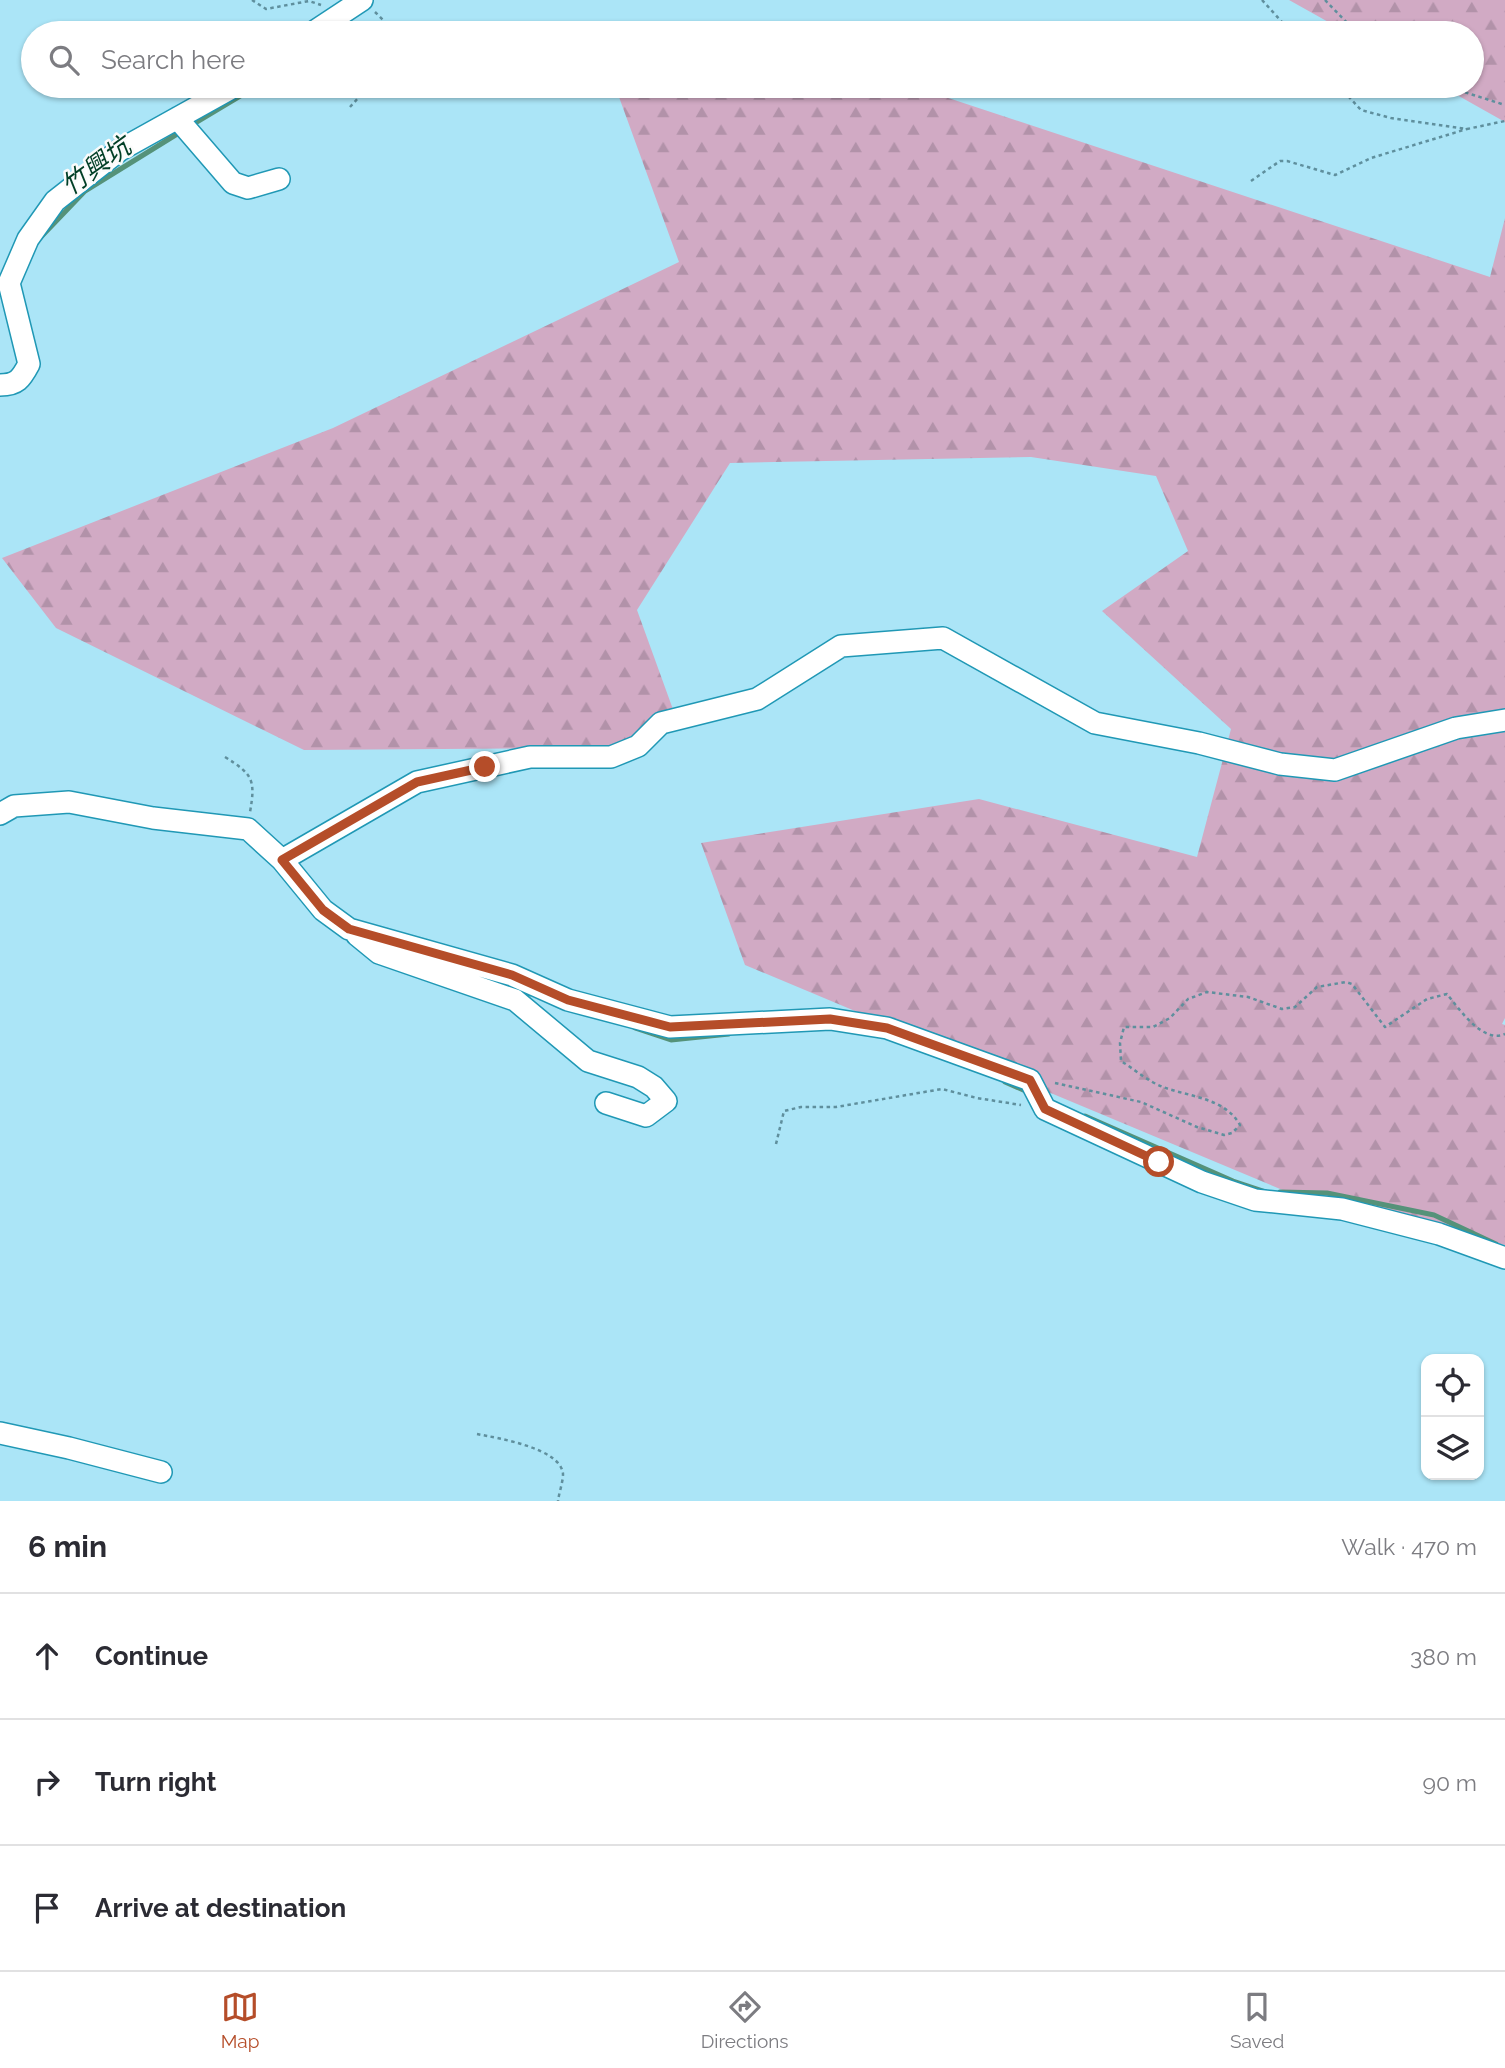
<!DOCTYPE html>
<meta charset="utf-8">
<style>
body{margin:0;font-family:Raleway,"Noto Sans TC",sans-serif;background:#f2f2f3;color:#2b2b33}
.controls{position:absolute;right:21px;bottom:21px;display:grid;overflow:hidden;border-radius:14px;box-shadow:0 2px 5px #0004}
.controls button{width:63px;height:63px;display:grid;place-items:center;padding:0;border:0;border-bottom:2px solid #e1e1e2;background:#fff;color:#2b2b33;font:35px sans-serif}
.stop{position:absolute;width:21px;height:21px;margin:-16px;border:5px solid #b54d29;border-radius:50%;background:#fff}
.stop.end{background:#b54d29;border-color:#fff;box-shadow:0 2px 7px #0008}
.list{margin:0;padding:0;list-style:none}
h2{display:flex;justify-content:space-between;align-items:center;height:91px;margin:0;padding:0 28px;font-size:30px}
h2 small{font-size:23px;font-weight:400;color:#7c7c81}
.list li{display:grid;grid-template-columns:46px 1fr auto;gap:21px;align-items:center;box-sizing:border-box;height:126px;padding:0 28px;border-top:2px solid #e1e1e2}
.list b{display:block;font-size:26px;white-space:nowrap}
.list em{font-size:23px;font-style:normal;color:#7c7c81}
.icon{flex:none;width:38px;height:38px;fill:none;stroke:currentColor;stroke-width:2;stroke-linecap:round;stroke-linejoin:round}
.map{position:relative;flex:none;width:1505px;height:1501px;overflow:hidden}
.search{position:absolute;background:#fff;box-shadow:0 2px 5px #0004;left:21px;right:21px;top:21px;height:77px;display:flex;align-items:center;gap:18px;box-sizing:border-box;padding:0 24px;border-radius:38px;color:#7c7c81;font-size:26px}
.sheet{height:469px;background:#fff}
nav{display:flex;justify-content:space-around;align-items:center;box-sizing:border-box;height:98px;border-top:2px solid #e1e1e2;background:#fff;font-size:19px;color:#7c7c81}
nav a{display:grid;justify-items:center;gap:4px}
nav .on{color:#b54d29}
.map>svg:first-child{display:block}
.forest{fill:url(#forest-firs)}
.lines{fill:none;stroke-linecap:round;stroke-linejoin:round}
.stream{stroke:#559279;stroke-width:5}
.minor-casing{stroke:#2098b5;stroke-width:24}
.path{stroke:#5f8f9d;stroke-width:2.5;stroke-dasharray:3.5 3.5;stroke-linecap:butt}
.minor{stroke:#fff;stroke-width:21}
.route{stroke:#b54d29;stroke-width:9}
.labels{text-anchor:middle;stroke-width:5;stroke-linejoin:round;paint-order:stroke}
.water-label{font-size:26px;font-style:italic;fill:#013f26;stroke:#fbfbfb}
</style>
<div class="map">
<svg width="1505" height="1501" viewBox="0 0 1505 1501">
<defs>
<pattern id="forest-firs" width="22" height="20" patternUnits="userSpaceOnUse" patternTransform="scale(1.75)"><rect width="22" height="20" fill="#d1aac4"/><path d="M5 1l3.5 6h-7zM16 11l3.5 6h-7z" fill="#b292a9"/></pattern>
</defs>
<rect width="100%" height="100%" fill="#abe5f7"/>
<path class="forest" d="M1289,0H1505V122L1441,86H1472V33H1348Z
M615,86H912L1490,277L1505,218V1018L1502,1024L1505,1025V1245L1333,1211L745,965L701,843L979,799L1197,857L1231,729L1102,611L1188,551L1156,476L1031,457L730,463L637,610L679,726L600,748L304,750L56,628L2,558L333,428L679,262Z"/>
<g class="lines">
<path class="stream" d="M190,126L257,86
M40,238L85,191L182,131
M506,986L530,994
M635,1028L671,1040L729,1034
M1005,1082L1028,1092
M1085,1116L1233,1181L1266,1192
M1280,1192L1327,1193L1434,1215L1496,1244"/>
<defs>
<path id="minor" d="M312,33L362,0
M177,118L233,183L248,188L279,179
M0,385C17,385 21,379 29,364L9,283L28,239L55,201L120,150L235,86
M0,814L14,806L69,802L153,818L248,829L282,860L323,910L349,929L512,975L568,1000L670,1027L830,1019L887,1028L1030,1080L1045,1109L1202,1182L1255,1200L1342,1209L1439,1234L1505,1258
M282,860L417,782L530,757H611L638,746L661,723L757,699L841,646L943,638L1095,723L1199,743L1280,764L1335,770L1456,728L1505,720
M357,935L379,953L515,1000L588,1061L638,1077L654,1087L666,1101L646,1116L606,1103
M0,1433L69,1448L161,1472"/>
</defs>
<use href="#minor" class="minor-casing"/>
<path class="path" d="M252,0L266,9L309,1L321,5
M1262,0L1292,33
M1325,0L1357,33
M375,12L391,28L402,33
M1339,86L1361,110L1391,118L1467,129L1505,121
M1445,86L1505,105
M350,107L369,86
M1251,181L1280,161H1287L1335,175L1371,158L1467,129
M225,757C252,774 256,779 250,812
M1055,1083L1141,1102L1197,1127L1224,1135L1232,1133L1240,1125C1225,1098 1190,1097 1163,1087C1149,1082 1134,1069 1121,1061L1120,1043L1124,1027H1153L1170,1018L1188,999L1207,992L1248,997L1282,1009L1295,1007L1317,987L1346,982L1352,984L1385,1027L1427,999L1447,994C1459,1009 1483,1044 1505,1034
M776,1144L784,1111L801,1107H836L942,1089L977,1098L1021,1105
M477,1434C497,1438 561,1448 563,1474C563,1482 559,1493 558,1501"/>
<use href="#minor" class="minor"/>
</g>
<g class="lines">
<path class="route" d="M485,767L417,782L282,860L323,910L349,929L512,975L568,1000L670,1027L830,1019L887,1028L1030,1080L1045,1109L1159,1162"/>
</g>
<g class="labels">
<g class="water-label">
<text transform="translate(96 166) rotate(-36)" y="9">竹興坑</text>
</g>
</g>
</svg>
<div class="controls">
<button><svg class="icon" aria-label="locate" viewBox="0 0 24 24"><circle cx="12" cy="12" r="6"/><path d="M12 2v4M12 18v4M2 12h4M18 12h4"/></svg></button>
<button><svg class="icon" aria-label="layers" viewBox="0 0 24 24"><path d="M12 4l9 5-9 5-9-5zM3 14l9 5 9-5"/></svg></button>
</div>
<div class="stop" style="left:1159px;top:1162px"></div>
<div class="stop end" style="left:485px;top:767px"></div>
<div class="search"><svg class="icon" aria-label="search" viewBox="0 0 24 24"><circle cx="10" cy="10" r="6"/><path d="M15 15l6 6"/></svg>Search here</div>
</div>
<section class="sheet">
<h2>6 min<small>Walk · 470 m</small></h2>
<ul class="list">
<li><svg class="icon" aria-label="ahead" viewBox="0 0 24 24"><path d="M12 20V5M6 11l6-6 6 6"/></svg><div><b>Continue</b></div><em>380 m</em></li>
<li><svg class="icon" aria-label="right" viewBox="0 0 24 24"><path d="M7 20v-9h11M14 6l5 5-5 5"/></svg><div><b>Turn right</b></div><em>90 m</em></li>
<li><svg class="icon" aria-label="arrive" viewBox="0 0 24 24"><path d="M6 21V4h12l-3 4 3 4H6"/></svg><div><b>Arrive at destination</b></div></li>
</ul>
</section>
<nav>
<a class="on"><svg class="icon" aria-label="map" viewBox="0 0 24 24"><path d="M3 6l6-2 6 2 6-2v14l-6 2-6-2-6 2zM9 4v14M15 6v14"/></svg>Map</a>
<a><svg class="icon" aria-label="directions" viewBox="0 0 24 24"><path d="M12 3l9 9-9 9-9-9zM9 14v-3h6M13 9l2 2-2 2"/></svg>Directions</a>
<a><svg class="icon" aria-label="saved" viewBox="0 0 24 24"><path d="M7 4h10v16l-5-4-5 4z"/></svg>Saved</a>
</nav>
